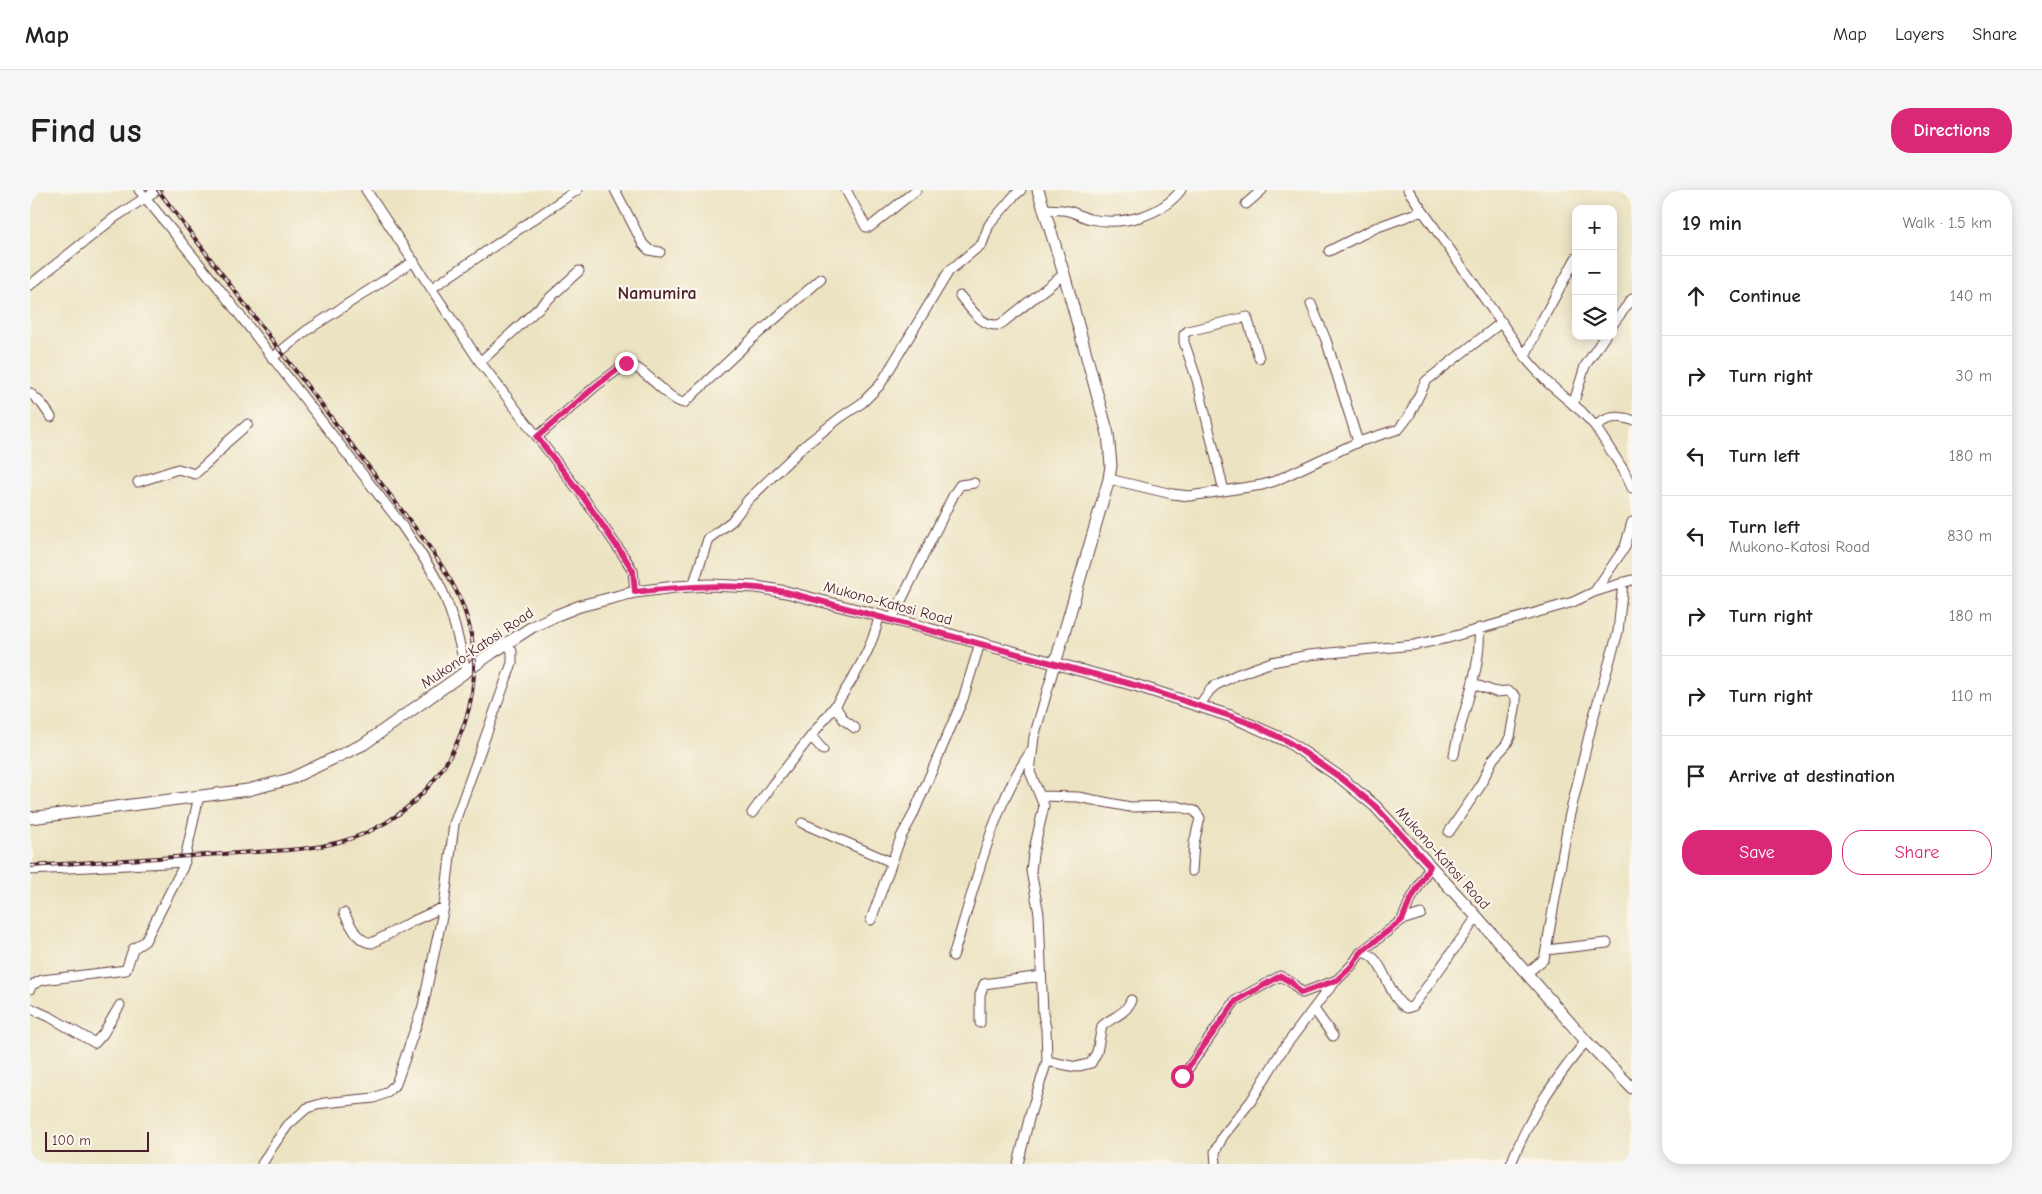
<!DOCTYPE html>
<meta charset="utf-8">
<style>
body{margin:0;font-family:"Comic Neue",sans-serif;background:#f6f6f6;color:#202124}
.controls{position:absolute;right:15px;top:15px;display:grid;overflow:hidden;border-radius:10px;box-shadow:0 2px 12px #0003}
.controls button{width:45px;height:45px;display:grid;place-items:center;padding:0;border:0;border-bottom:1px solid #e0e0e0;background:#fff;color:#202124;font:25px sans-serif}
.scale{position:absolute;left:15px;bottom:12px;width:104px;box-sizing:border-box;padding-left:5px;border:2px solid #4a1f2b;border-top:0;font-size:14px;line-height:18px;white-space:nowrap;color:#4a1f2b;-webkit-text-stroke:4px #fbf7ec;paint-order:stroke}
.stop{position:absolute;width:15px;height:15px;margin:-11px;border:4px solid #db2777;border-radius:50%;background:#fff}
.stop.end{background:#db2777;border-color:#fff;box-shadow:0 1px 5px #0008}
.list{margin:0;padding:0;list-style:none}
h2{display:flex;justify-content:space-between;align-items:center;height:65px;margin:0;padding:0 20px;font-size:21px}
h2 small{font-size:16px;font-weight:400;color:#757577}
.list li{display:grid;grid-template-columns:32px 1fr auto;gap:15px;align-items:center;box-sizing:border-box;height:80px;padding:0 20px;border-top:1px solid #e0e0e0}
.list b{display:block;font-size:19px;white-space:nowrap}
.list p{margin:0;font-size:16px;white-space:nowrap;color:#757577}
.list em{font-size:16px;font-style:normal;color:#757577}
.actions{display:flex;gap:10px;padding:15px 20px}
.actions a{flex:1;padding:11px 0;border:1px solid #db2777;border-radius:20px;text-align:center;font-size:18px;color:#db2777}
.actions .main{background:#db2777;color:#fff}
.icon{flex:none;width:28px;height:28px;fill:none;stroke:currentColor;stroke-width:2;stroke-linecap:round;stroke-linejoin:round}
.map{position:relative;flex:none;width:1602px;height:974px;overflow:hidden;border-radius:20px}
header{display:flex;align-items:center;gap:30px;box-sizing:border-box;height:70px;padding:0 25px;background:#fff;border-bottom:1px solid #e0e0e0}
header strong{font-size:24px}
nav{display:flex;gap:28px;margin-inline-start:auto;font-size:18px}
.intro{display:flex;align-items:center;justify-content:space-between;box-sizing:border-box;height:120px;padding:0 30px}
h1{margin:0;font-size:35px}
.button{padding:12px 22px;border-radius:20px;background:#db2777;color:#fff;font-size:18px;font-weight:700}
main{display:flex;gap:30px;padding:0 30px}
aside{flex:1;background:#fff;border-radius:20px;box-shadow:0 2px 12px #0003}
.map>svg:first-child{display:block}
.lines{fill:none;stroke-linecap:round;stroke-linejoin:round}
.street-casing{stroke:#623c42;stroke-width:11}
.secondary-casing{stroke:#623c42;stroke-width:13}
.street{stroke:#fff;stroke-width:9}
.secondary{stroke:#fff;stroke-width:11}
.rail-casing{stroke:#4a1f2b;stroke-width:4}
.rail{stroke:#fbf7ec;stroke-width:2;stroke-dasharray:5.5;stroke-linecap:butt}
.route{stroke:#db2777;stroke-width:6}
.labels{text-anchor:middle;stroke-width:4.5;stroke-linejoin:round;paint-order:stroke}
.street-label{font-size:15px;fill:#4a1f2b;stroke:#fbf7ec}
.quarter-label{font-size:18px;font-weight:bold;fill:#4a1f2b;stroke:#fbf7ec}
</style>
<header>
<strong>Map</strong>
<nav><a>Map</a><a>Layers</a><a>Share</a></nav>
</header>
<div class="intro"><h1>Find us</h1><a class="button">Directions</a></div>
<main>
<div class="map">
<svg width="1602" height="974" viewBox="0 0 1602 974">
<rect width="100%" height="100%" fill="#fbf7ec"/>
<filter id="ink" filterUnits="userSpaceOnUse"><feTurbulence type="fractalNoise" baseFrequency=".02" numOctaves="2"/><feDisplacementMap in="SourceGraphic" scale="10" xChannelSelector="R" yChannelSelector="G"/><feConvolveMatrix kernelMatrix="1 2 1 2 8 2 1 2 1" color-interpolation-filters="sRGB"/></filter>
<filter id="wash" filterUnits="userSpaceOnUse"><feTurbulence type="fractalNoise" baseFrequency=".0096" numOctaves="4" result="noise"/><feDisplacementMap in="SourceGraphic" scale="20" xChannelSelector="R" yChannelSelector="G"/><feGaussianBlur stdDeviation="1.12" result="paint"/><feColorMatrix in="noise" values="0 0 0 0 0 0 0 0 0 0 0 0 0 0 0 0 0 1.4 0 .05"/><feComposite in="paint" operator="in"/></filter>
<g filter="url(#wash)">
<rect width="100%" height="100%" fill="#ebe3c1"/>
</g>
<g filter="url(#ink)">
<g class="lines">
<defs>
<path id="street" d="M109,0L188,97L368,330C382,350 396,370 408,392C422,419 429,451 436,481
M336,0L450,172L551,304L595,368L603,381L605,402
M585,0L613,54L619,60L630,62
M816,0L836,37H840L886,0
M1378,0L1499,172L1518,193L1552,222L1565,236L1594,281L1602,298
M1216,14L1232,0
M1015,19C1022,20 1031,19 1038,21C1045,22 1052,27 1060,29C1092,36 1131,26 1151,0
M1299,61L1345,38L1392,21
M0,95L84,28L127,0
M402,98L547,0
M930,106C940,117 953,140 971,134L1034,84
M1281,114L1296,150L1328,252
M1583,134L1602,109
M1495,166L1510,134L1546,68
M242,168L276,141L384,71
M450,172L549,81
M0,203L12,214L21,227
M1543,215L1555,176L1575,146
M1565,236C1578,227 1586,225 1602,230
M507,247L567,195L597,173C615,178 640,212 654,213L723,148L791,89
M1079,289L1142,304L1160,306L1232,295L1245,291L1328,252L1369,239L1379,226L1396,191L1472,132
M108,292L148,279L165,284L188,263L196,253L218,234
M1194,301L1167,190L1154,152V144L1158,141L1217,127L1229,168
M663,396L678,349L702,331L718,310L773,257L811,227L832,213L850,195L919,81L952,54L959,35L983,7L991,0
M1565,401L1595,357L1602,332
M862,429L924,304L930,295L944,293
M805,516C823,489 843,458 849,426
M1169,516L1180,500L1186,495L1206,485L1242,472L1279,465L1384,455L1418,448L1543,412L1564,402L1602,390
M781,546L793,560
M1424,565C1431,522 1452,482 1449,438
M1010,606L1048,607L1100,617L1147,616L1165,621L1170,628L1164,653L1162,681
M722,623L743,594L805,516L814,530L825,538
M772,633L861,672
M1419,642L1449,598L1463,569L1476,555L1480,547L1486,513V507L1482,503L1477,501L1466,502L1443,494
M0,680L155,672
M314,723C321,735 327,752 342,753L383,731L414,717
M841,730L871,647L882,627L933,509L950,453
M1372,730L1379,713L1400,676
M1516,760L1577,753
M1331,762L1372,730L1391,724
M923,766C945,698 961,619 1001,561
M1496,784L1514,769L1516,760L1539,628L1563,529L1588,442L1593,392
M0,799L2,795L12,790L96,780L103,759L115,751L153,677L169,606
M0,818L20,827L65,853L73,844L90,815
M1284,819L1303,846
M950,833V805L954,794L1011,786
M1017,871L1046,877L1061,873L1067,862L1072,836C1083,826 1096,825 1101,810
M1153,886L1205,811L1250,786L1261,792L1272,803L1307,790L1322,775L1331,762C1355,764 1356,807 1377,818L1383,816L1447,727
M232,974L243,956L258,935L277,918L294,913L344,908L356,903L366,894L393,816L414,717L424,634L482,473V461L477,453
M988,974L1000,925L1017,871L1016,838L1013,824L1009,724L1001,681L1003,664L1014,616L1000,582L1004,547L1025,474
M1186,974L1185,962L1193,946L1221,911L1251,862L1293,806L1305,792
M1481,974C1499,926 1524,891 1556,851"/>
<path id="secondary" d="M1008,0L1034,84L1078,244L1081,275L1079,289L1025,474
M0,628L218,600L260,589L334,554L462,463L502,437L527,425L550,416L605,402L645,397L679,395L727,397L756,402L862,429L1108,496L1203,527L1257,551L1311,588L1345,616L1447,727L1556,851L1602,898"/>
</defs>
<use href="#street" class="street-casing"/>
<use href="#secondary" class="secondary-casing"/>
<use href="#street" class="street"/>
<use href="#secondary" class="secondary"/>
<defs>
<path id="rail" d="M0,676L258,660C287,658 316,653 342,640C420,603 463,507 436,425C428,399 413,378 398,355L128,0"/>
</defs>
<use href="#rail" class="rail-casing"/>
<use href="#rail" class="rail"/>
</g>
</g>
<g class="lines" filter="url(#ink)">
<path class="route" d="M596,173L567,195L507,247L551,304L595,368L603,381L605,402C656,396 705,393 756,402L1108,496L1203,527L1224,535L1257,551L1311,588L1345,616L1400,676L1379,713L1372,730L1331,762L1322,776L1307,790L1271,803L1261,792L1250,786L1206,811L1152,886"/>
</g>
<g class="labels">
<g class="street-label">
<text transform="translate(858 413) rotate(15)" y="5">Mukono-Katosi Road</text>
<text transform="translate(447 458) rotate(-34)" y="5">Mukono-Katosi Road</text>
<text transform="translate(1413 668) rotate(48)" y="5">Mukono-Katosi Road</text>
</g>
<g class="quarter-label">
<text x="627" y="109">Namumira</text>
</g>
</g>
</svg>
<div class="controls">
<button>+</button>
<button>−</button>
<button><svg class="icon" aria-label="layers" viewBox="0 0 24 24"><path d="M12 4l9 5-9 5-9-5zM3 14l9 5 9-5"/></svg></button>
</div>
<div class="scale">100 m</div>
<div class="stop" style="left:1152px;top:886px"></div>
<div class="stop end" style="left:596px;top:173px"></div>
</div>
<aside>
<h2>19 min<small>Walk · 1.5 km</small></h2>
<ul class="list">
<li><svg class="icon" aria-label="ahead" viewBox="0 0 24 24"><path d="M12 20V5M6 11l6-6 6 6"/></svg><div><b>Continue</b></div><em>140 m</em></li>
<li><svg class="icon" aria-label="right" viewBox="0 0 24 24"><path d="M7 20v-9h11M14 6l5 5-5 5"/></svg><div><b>Turn right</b></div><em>30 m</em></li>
<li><svg class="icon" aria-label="left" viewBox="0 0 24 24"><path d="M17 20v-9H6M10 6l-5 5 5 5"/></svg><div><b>Turn left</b></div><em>180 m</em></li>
<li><svg class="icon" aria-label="left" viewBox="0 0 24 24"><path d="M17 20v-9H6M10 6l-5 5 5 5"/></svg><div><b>Turn left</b><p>Mukono-Katosi Road</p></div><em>830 m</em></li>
<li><svg class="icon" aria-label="right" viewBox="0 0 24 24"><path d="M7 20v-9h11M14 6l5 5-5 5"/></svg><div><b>Turn right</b></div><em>180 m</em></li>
<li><svg class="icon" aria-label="right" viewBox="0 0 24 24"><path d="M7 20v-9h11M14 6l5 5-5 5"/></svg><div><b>Turn right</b></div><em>110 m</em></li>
<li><svg class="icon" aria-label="arrive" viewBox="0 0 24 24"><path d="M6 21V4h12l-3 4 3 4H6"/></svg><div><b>Arrive at destination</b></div></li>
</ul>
<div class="actions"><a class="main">Save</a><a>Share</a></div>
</aside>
</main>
